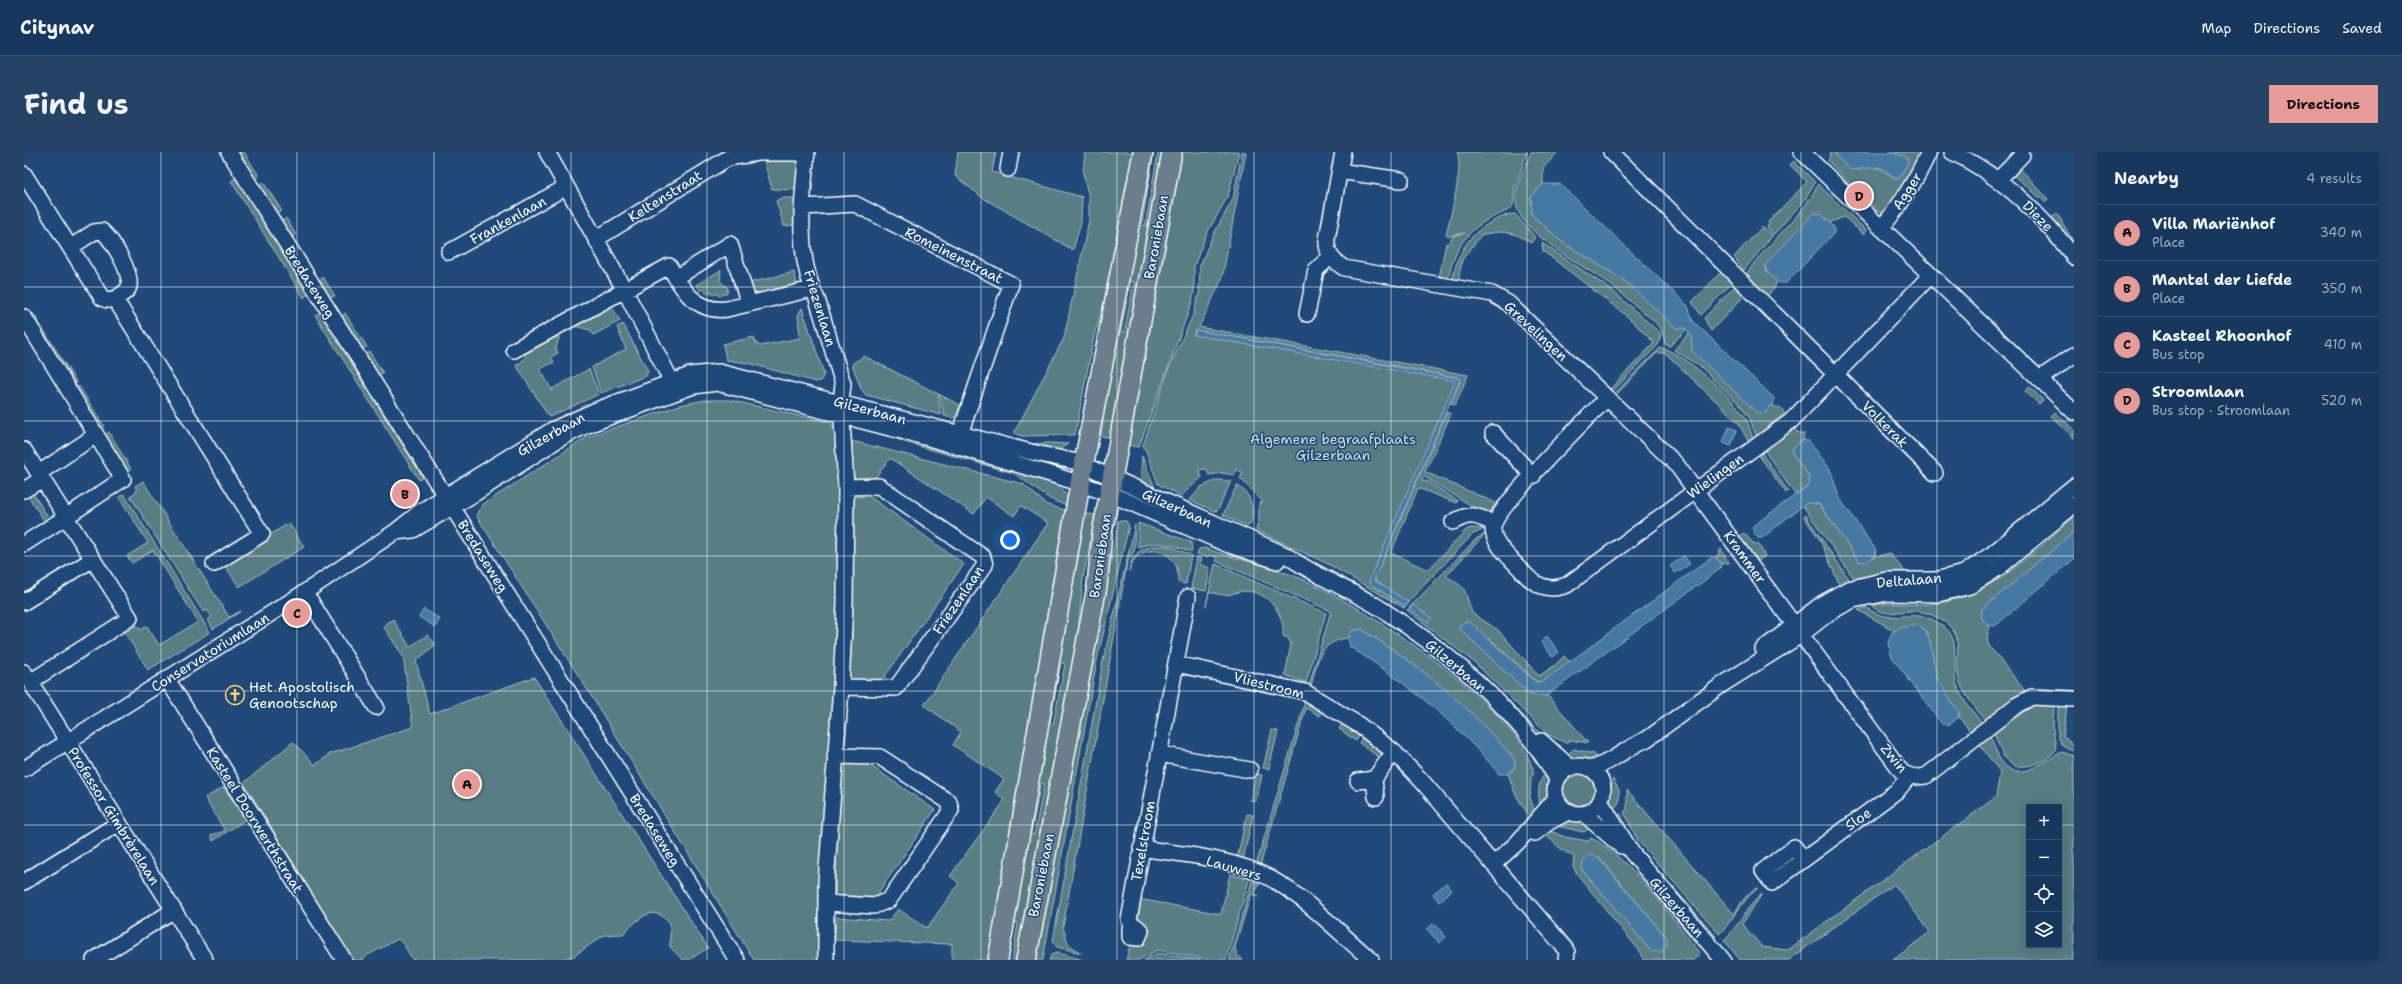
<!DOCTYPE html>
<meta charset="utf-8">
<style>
body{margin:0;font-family:"Shantell Sans",sans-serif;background:#244365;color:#f1f3f6}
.controls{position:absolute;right:12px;bottom:12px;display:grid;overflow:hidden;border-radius:0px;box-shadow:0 2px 10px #0003}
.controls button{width:36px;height:36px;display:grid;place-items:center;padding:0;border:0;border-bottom:1px solid #365272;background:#17385c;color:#f1f3f6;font:20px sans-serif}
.you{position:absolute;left:986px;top:388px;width:14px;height:14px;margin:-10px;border:3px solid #fff;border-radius:50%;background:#1a73e8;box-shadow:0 0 0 6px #1a73e833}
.badge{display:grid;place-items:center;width:26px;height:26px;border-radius:50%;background:#e69b98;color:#111;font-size:13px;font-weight:700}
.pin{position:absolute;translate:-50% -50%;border:2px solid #fff;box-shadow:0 1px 4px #0006}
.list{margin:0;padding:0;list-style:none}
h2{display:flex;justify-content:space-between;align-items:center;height:52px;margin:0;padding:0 16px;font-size:17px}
h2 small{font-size:13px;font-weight:400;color:#9eacbb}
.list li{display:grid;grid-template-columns:26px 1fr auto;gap:12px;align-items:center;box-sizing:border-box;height:56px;padding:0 16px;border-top:1px solid #365272}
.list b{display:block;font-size:15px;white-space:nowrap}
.list p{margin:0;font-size:13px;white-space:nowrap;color:#9eacbb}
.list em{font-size:13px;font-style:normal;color:#9eacbb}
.icon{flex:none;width:22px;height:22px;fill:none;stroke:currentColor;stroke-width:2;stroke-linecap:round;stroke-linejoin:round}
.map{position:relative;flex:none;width:2050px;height:808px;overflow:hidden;border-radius:0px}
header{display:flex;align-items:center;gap:24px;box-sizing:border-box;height:56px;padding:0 20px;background:#17385c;border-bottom:1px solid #365272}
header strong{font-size:19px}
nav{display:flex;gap:22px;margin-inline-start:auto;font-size:14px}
.intro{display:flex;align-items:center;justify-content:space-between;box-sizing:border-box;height:96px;padding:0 24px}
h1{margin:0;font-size:28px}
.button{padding:10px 18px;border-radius:0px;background:#e69b98;color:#111;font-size:14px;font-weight:700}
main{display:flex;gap:24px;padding:0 24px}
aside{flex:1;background:#17385c;border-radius:0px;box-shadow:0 2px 10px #0003}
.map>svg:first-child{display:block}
.green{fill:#587d83;stroke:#acbec1;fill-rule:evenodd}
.water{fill:#4479a1;stroke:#8fafc7}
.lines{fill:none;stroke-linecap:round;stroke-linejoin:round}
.minor-casing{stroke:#fff;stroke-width:18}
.major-casing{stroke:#fff;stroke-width:22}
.minor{stroke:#1f4a7a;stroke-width:15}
.major{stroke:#6b7e8b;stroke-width:19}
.grid{fill:none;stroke:#fff;stroke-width:1;stroke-opacity:0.55}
.labels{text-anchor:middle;stroke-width:3;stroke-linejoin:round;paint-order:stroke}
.street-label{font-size:14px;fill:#fff;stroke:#1f4a7a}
.park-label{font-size:14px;fill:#d5dee0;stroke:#1f4a7a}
.poi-label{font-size:14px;fill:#fff;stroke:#1f4a7a;text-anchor:start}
</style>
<header>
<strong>Citynav</strong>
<nav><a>Map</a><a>Directions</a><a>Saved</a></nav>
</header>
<div class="intro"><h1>Find us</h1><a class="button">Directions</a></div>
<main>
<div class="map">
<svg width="2050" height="808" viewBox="0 0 2050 808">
<rect width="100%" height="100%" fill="#1f4a7a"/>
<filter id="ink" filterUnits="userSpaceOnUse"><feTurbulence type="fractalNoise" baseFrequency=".025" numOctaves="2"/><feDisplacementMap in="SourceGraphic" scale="8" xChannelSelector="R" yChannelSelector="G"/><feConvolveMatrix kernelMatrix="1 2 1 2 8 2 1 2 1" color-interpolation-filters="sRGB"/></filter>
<g filter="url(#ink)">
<path class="green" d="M212,0H220L235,24L229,28L225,22L228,20L217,3L214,4Z
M776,0L775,38L748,37L739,6Z
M934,0H972L968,20L1058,45L1057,70L1049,98L959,46L931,24Z
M1061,0H1110L1086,132L1070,184L1051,283L997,284L990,281L1040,186L1065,68V46L1059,21Z
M1122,0H1130L1118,73L1121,74L1134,0H1141L1091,286L1077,284L1094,157ZM1107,129L1110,130L1100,181L1097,180Z
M1155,0H1215L1204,44L1182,83L1170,114V141L1168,150L1115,295L1102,293Z
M1218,0H1222L1198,127L1175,175L1444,223L1431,253L1427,252L1436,230L1433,225L1172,178L1170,180V183L1434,228L1346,432L1381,454L1385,451L1380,456L1304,412L1232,378L1235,368V351L1239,350L1216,326L1219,321L1212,317L1210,323L1197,321L1185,323L1182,317L1175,318L1178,325L1157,344L1134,332L1121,296H1118L1145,216L1169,163L1175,142L1176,114L1188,85L1209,47Z
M1433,0H1503L1491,36L1489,54C1484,60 1474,62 1467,66C1441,79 1429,101 1424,128L1415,126L1422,91L1424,92L1429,84L1441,81L1428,83L1425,85L1422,83C1426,66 1440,15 1433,0Z
M1507,0H1534L1519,16V32L1507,45L1508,63L1538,90L1601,129L1652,176H1661L1662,178L1646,194L1641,192C1640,176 1630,169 1618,159C1605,148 1592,136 1578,127C1556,112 1496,80 1492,52C1490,36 1501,15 1507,0Z
M1807,0H1812L1811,2L1834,18C1851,10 1859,19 1872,27L1876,25L1884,8L1867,0H1903L1861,62H1858L1844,49L1845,47L1830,36L1804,9Z
M1770,9L1791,30L1780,49L1750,82L1743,75L1745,72L1744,70L1783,30L1766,13Z
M1995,15L2024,47L2021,50L1989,23L1983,31L1980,29Z
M210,27H215L286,140L280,146L207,29Z
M239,30L258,59L251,62L234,36Z
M1794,32L1843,79L1839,82L1820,65L1805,71L1797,62L1741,113L1743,120L1753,129L1750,137L1742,145L1723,121C1744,89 1778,67 1794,32Z
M757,46H777L772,73L760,74L752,49Z
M2033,61L2050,91V97L2025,68Z
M1486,62H1491L1511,85L1507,91C1491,79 1476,78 1457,83L1438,108L1434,130L1428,129C1435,93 1451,74 1486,62Z
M262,66L272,83L266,87L256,71Z
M1738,75L1739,78L1741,76L1749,83L1720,118L1710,105Z
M1518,91L1589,139L1637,182L1634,193L1587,241L1584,239L1630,191L1603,164L1519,99Z
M1700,117L1710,129L1677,163L1668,150Z
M697,118L696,129L704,136L703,141L695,144L692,141L689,143L687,139L683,142L680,137L677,139L672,133Z
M770,120L774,136L731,144L725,131Z
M299,125L311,144L303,146L294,131Z
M1713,132L1721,143L1687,179L1680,166Z
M586,155L589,157L596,169L569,183L566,178L551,174Z
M778,156L800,222L797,229L792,230L724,211L702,208L699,192L730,185L732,191L736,194L776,186L774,163Z
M9,161L53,231L50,233L6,163Z
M294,161H299L328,213L399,325L395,328L291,163Z
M321,161L343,195L336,197L317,167Z
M599,172L624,219L622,224L577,241L568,215L602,197L593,175Z
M1665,181L1741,261L1747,253L1757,257L1761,261L1732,284L1726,267L1718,255L1676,214L1650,198Z
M536,183L532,196L534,201L527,205L530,210L516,217L529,240L528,237L565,217L575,242L525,265L492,213L500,208L502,201Z
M1636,196C1659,199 1709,246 1721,265C1725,271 1726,279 1729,286L1724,289L1714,270L1641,201H1633L1591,244L1589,243Z
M345,199L359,221L358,222H354L341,204Z
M840,204L936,253L932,264L928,266L920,264L916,244H914L917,263L842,243L837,237L828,212Z
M55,234L80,274L77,277L52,237Z
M2006,235L2019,248L2015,252L2001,239Z
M681,248H705L807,271C823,300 816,352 816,385C815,526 804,667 795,808H730L561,534L452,363L458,353L563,285L656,253Z
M1423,260L1427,262L1401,320L1472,351L1463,363L1399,324L1398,329L1405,330L1434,349L1432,351L1394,336L1367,401L1404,418L1442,378L1447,376L1461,377L1449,382L1384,450L1350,428Z
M2031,260L2050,278V286L2027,264Z
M1770,276L1773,280L1780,282L1779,288L1771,294L1768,301L1786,326L1785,333L1772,344L1740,298Z
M85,280L107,317L104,319L81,283Z
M860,281L923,297L946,307L1025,329L1038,337L1043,345L1044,354C1017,346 1011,334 989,321L880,290Z
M828,289L999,332L1023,353L1044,359L1026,441L1024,492L969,808H928V792L811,788L812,765L865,769L874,757L903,776L935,731L926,724L981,648L971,640L980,627L929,593L937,580L900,553L1024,371L997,354L990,364L962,345L950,362L866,306L852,325L828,329Z
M1027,291L1044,292L1033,299L997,292Z
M1737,300L1764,339L1762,341L1734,302Z
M1118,304L1131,336L1138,340L1116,332Z
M1193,328L1207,329L1194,358L1190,359L1166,348L1177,335Z
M119,329L205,465L217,459L189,477L184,468L188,465L183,458L179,460L106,344L113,339L111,334Z
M1213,333C1227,342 1232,357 1226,373L1223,374L1199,363Z
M7,338L27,370L23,373L2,341Z
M100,342L186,480L124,518L101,481L113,473L117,478L123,474L135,493L174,470L129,398L108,411L103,404L124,391L95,345Z
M845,344L940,412L857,530L832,532L825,527L828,485L829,345Z
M1782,351L1795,352L1835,409L1865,401L1884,423L1831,428L1779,354Z
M1057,361L1071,363L1059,427L1053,492L996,808H988L994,771L991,770L984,808H977ZM1037,511L1041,512L1029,572L1026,571ZM1017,631L1020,632L1010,683L1007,682Z
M1782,363L1784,367L1827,430L1816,434L1796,388L1780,365Z
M2050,365V380L1958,457L1957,465L1963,473H1966L1963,486L1965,494L2002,540L1962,569C1952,556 1940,544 1935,528C1929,508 1942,486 1922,471C1912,464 1899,458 1887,459C1872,459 1859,466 1847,453C1870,449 1892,455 1914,451C1970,443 2009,400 2050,365Z
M1095,368L1102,369L1105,374L1073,508L1019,808H1010Z
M265,371L280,395L215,435L200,412Z
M1114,371L1167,390L1168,400C1148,393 1135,388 1114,395Z
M1111,373V397L1103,411L1039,775L1044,792L1057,801L1033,795L1029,789L1079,509Z
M1720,381L1729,391L1735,393L1741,404L1734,409L1715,384Z
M1461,382L1422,424C1445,437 1440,438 1448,461L1474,478L1515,524L1530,514L1540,504L1546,510L1518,530H1513L1466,487L1439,480L1506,543H1523L1564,591L1546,588L1542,591L1523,582L1451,511L1383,458L1452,387Z
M1132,394H1144L1167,403L1162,432L1154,430C1158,395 1113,387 1105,419C1107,403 1117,395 1132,394Z
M1180,396C1212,407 1246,414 1278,427C1338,453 1498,556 1510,622L1507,625L1506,645L1511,661L1508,669L1492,643L1484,622L1489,617L1491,608C1444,553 1398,515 1337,477L1328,480L1324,486C1294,490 1294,509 1287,534L1285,533L1307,459L1192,409L1193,405L1185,403L1183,405L1173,402L1175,397Z
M1697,397L1705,411L1697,412L1692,406Z
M1173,405L1177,406L1175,412L1186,416L1182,439L1167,436Z
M1291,410L1344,439L1409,482L1468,532L1516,581L1537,594L1533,598L1491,557Z
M1191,412L1302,461L1282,531L1261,523L1267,492L1264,486L1259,484C1261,462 1245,440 1222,439C1214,439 1207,443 1201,443C1196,443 1190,441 1185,440L1182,454Z
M1842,455C1869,477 1888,451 1919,474C1939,488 1926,514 1933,533C1938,548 1949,560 1958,571L1947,580L1935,565V561C1922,547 1912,528 1908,509C1906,498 1908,486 1901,477L1887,474L1871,479L1834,458Z
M369,467L386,495L403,483L410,490L411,493L392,509L406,562L510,525L684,796L665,808H659L646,795V771C628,750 614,768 599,782L580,783L550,804L534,808H389L379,792L374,787L344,803L339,808H329L220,631L269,590L291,613L306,602L389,575L379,504L359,474Z
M1281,550L1299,560L1296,564L1282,556L1236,714L1232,713Z
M2011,552L2030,553L2029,577L2032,597C2025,610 2004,616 1991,614L1979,604L1970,581Z
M2034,553L2043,554L2039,585L2050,593V599L2038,593L2034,587Z
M1318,572L1335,584L1332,589L1315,577Z
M1248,578L1254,579L1245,617L1239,616Z
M1966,584C1970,591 1971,600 1976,607C1993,634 2019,609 2038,600L2050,604V808H1869L1906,780L1870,732L1765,808H1716L1700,788C1715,774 1722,755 1738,742L1718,772L1738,795L1764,798L1972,645L1976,620L1955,592ZM2005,655H2035V793H2005Z
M1338,586L1362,604L1359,608L1335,591Z
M1550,597L1570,602L1577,610H1565L1540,605Z
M816,607L840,609L911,658L848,750L811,748Z
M1524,619L1523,648L1516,655C1514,640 1513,629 1524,619Z
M1536 639a18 18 0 1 1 36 0a18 18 0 1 1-36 0Z
M1232,622L1238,623L1232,649L1226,648Z
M1589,627L1595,638V651L1586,661L1584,641Z
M200,635L221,668L189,689L187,683L201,679L181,646Z
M1603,638L1710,762C1715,754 1724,738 1734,736C1717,749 1710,768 1695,782L1614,689L1600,660L1603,657Z
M1223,662L1229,663L1219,708L1213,706Z
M1597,662L1603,678L1613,694L1692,784L1690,786L1590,667Z
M1542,668L1560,670L1571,674L1559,680L1533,674Z
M1524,678L1541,685L1564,689L1567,686C1605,704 1650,768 1676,802L1669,808H1619L1618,802L1553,722L1549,714L1550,705L1538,698L1518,680ZM1565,705H1575L1643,786L1627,799L1558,718L1560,709Z
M1577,678L1598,699L1677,794L1675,795L1598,702L1571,683Z
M1206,722L1225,728L1202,808H1187L1133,798L1115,808H1102L1112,770L1114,747L1197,762Z
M1228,729L1236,732L1230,742L1235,745L1227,742L1211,795L1213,803L1219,808H1205Z
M1033,801H1035L1059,808H1025L1027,803Z
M1133,801L1177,808H1120Z"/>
<path class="water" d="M1812,0H1867L1882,5L1884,10L1876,25L1872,27L1861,18L1854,15L1827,18L1812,4Z
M1519,32H1536L1664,154L1669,169L1750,246V251L1741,261H1733L1668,199L1667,183L1661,176H1652L1601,129L1538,90L1508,63L1507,45Z
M1790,61L1797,62L1810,75V81L1762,131H1755L1743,120L1741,113Z
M1172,178L1436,227L1350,428L1384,450L1381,454L1346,432L1345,429L1431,229L1170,183Z
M1705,275L1713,278L1707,294L1699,291Z
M1779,288L1785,289L1806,317L1816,347L1852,398L1851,404L1842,410L1835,409L1795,352L1782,351L1738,386H1734L1729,379V374L1785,333L1786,326L1768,301L1769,295Z
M2050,380V407L1971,474L1963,473L1957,465L1958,457Z
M1660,404L1666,412L1651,421L1646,414Z
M1688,405L1693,406L1697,412L1696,417L1522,544L1506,543L1436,477L1435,473L1445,469L1512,530H1518Z
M1389,453L1407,466L1404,470L1386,457Z
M400,457L416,467L411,475L395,465Z
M1892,473L1898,475L1905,485L1913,526L1935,561V565L1925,573L1918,572L1868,505L1864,491L1868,480L1876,476Z
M1337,477C1399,516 1444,552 1491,608L1490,617L1483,622H1475C1432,570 1383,531 1326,495L1324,486L1328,479Z
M1523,484L1535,500L1529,505L1517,490Z
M1566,703L1574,705L1643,786L1642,795L1636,800L1627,799L1558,718L1559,709Z
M1422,731L1428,738L1415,750L1409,742Z
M1410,771L1422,785L1415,791L1403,777Z"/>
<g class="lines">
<defs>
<path id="minor" d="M205,0L713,808
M523,0L600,137L652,238
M783,0C778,47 771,103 793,147L819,232L817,251L822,335L821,451L817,535L802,730V808
M1319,0L1303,87C1302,101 1308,108 1320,116L1468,142L1484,151L1652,312L1878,620C1887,625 1892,626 1902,624L1993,553L2008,545L2050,547
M1587,0L1911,321
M1778,0L2050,260
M1928,0C1977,24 2017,62 2050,105
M984,17L987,0
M1315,19L1377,28
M0,22L78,146L83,148L91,147L238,382L190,412
M1974,28L1998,3
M780,55L831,52L987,132L933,291
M1857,76C1878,52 1892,28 1905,0
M572,87L704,6L734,1H783
M47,95L70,80L78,79C88,87 111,125 104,137C101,141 95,144 91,147
M425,100L542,35
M652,126L706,92L725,152
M1283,162L1292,118L1306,105
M0,165L99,327L42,365L106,466L6,530
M490,198L645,114C658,137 672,161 703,157L788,137
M2015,227L2050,203
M1582,247C1564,266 1468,358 1469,377C1469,393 1489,408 1498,419C1511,434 1524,440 1543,433L1767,269L1906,124
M1469,281L1509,324
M0,298L42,365L0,392
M15,321L72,283
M0,338L18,327
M1429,370C1447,360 1451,363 1469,371
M371,380L389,378L450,342L535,287L561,274L669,234L693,231L908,287L1033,324L1086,342L1205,393L1253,409
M281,440L352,555
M0,450L69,407
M1739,497L1799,451L1824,437L1862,428H1911L1940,421L1968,402L2050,334
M1152,512L1281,540L1335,573L1370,600L1397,628L1540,795L1543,800L1542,808
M0,520L181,808
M143,527L320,808
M817,535L872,536L961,413L959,405L855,334L822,335
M1517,589L1547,616
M1135,602L1226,618
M1531 638a24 24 0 1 1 48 0a24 24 0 1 1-48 0Z
M0,617L281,440L371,380L396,360L530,277L570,259L648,230L666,223L695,220L1007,300L1053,310L1262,403C1292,425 1328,438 1359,458C1427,502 1493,557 1533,627
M1566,617C1588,611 1603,595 1623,587L1699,532L1777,483L1806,460L1829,448L1864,441L1914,442L1946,434L1976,415L2050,353
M1350,627L1352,645
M1334,629L1350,627L1370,600
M1576,649L1608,701L1699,808
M1560,662L1597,694
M1511,681L1525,670L1544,660
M1117,696C1154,702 1196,705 1231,719C1273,736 1312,778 1347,808
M1780,707L1770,695L1739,719L1748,731L1874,638L1885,624
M1471,711L1493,691L1532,646
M0,730L95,671
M802,751L850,754L865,748L927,658L925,650L856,605L811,604
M1109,775H1113L1117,779L1114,786L1106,785V777L1109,775L1105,768L1164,445
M70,808L150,758"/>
<path id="major" d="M974,808L1056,332L1119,0
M1002,808L1073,434L1078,382L1148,0"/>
</defs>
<use href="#minor" class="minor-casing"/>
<use href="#major" class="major-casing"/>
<use href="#minor" class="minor"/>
<use href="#major" class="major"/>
</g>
</g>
<path class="grid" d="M137,0V808M273,0V808M410,0V808M547,0V808M683,0V808M820,0V808M957,0V808M1093,0V808M1230,0V808M1367,0V808M1503,0V808M1640,0V808M1777,0V808M1913,0V808M0,135H2050M0,269H2050M0,404H2050M0,539H2050M0,673H2005M2035,673H2050"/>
<defs>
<symbol id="church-ring" viewBox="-11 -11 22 22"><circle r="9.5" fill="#1f4a7a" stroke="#ffd166" stroke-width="1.5"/><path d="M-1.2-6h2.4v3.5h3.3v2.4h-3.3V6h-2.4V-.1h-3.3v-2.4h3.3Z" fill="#ffd166"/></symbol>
</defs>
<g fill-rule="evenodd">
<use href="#church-ring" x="200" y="532" width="22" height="22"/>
</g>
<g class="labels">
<g class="street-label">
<text transform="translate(1883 39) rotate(-58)" y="5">Agger</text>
<text transform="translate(641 44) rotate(-32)" y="5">Keltenstraat</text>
<text transform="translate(2014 64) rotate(45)" y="5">Dieze</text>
<text transform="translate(484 68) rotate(-29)" y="5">Frankenlaan</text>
<text transform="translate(1132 85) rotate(-80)" y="5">Baroniebaan</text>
<text transform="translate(930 103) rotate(27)" y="5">Romeinenstraat</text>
<text transform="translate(286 130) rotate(58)" y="5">Bredaseweg</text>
<text transform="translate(796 156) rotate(73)" y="5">Friezenlaan</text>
<text transform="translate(1512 179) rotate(43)" y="5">Grevelingen</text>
<text transform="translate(846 258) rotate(15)" y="5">Gilzerbaan</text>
<text transform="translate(1861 272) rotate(45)" y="5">Volkerak</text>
<text transform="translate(527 282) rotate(-29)" y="5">Gilzerbaan</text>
<text transform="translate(1691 324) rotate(-36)" y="5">Wielingen</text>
<text transform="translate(1153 356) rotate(24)" y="5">Gilzerbaan</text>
<text transform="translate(459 404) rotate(58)" y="5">Bredaseweg</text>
<text transform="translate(1076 404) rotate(-82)" y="5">Baroniebaan</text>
<text transform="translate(1721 405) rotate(54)" y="5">Krammer</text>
<text transform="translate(1885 428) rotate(-5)" y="5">Deltalaan</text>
<text transform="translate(934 448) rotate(-56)" y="5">Friezenlaan</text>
<text transform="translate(186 500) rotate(-32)" y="5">Conservatoriumlaan</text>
<text transform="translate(1432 514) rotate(40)" y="5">Gilzerbaan</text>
<text transform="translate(1245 533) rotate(14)" y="5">Vliestroom</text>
<text transform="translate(1870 606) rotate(50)" y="5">Zwin</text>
<text transform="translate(90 664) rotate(58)" y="5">Professor Gimbrèrelaan</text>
<text transform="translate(1834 667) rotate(-36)" y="5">Sloe</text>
<text transform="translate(231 668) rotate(58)" y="5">Kasteel Doorwerthstraat</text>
<text transform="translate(631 678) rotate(58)" y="5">Bredaseweg</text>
<text transform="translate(1119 689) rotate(-80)" y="5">Texelstroom</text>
<text transform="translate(1210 716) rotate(16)" y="5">Lauwers</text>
<text transform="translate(1017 723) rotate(-79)" y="5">Baroniebaan</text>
<text transform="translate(1653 755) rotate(49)" y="5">Gilzerbaan</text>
</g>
<g class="park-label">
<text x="1309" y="292">Algemene begraafplaats<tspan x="1309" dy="16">Gilzerbaan</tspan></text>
</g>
<g class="poi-label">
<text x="225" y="540">Het Apostolisch<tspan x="225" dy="16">Genootschap</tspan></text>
</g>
</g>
</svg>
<div class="controls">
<button>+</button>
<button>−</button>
<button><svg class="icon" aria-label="locate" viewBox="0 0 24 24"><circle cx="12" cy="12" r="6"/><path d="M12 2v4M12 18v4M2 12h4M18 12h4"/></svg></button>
<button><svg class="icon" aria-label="layers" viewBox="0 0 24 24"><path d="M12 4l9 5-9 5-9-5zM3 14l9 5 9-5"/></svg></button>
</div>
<div class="you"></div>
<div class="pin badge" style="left:443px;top:632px">A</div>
<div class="pin badge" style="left:381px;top:342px">B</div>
<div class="pin badge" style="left:273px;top:461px">C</div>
<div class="pin badge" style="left:1835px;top:44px">D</div>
</div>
<aside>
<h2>Nearby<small>4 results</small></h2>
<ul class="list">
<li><span class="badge">A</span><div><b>Villa Mariënhof</b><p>Place</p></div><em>340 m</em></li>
<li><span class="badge">B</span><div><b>Mantel der Liefde</b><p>Place</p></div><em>350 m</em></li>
<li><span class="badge">C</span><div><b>Kasteel Rhoonhof</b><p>Bus stop</p></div><em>410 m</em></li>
<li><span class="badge">D</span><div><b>Stroomlaan</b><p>Bus stop · Stroomlaan</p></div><em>520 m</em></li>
</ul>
</aside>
</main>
